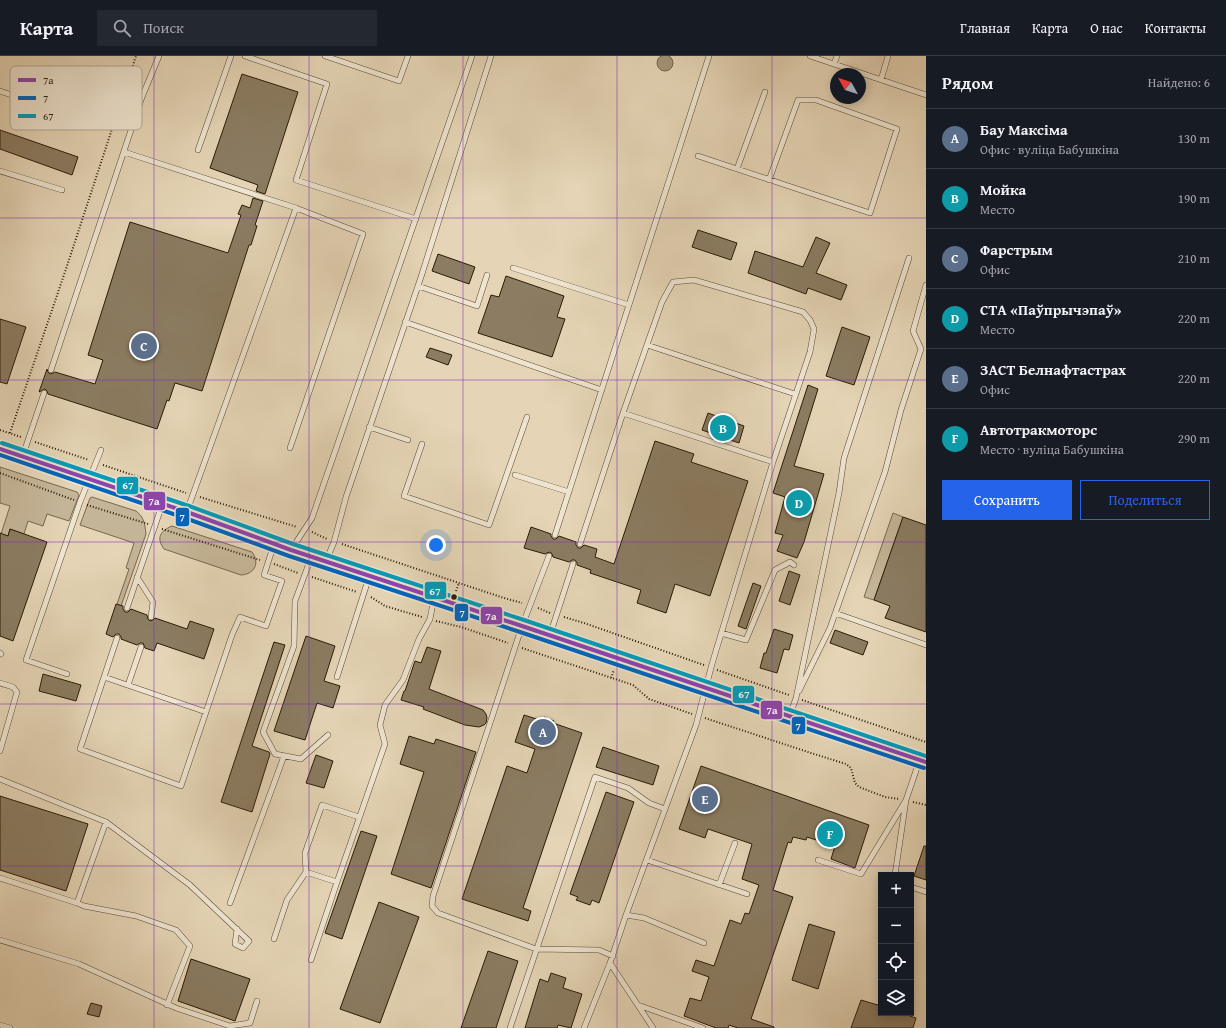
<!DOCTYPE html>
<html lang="ru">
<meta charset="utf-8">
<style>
body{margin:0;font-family:"Gentium Book Plus",serif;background:#242831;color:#f1f3f6}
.controls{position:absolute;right:12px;bottom:12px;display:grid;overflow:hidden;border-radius:0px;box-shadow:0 2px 10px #0003}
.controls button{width:36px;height:36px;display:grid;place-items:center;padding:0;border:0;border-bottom:1px solid #363941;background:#171b24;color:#f1f3f6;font:20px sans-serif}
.compass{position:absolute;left:830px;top:12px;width:36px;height:36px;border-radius:50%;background:#171b24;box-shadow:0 2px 10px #0003;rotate:309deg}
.you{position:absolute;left:436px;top:489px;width:14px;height:14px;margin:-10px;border:3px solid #fff;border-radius:50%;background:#1a73e8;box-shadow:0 0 0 6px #1a73e833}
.badge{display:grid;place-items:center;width:26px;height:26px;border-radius:50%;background:#2563eb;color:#fff;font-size:13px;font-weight:700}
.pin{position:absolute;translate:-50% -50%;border:2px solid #fff;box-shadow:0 1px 4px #0006}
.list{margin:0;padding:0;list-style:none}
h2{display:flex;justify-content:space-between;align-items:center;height:52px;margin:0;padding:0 16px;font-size:17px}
h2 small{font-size:13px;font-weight:400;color:#9ea1a6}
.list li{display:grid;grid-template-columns:26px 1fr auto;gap:12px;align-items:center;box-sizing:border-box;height:60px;padding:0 16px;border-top:1px solid #363941}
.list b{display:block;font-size:15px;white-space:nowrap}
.list p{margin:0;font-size:13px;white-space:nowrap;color:#9ea1a6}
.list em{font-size:13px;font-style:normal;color:#9ea1a6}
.actions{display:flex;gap:8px;padding:12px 16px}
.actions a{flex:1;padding:9px 0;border:1px solid #2563eb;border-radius:0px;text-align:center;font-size:14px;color:#2563eb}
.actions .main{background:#2563eb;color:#fff}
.icon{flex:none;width:22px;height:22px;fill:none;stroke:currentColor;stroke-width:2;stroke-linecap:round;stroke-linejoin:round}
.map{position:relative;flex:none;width:926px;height:972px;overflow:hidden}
header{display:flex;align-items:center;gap:24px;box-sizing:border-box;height:56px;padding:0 20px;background:#171b24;border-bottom:1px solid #363941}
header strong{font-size:19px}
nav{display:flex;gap:22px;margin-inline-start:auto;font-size:14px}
.search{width:280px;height:36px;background:#242831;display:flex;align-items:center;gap:10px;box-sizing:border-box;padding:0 14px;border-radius:0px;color:#9ea1a6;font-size:15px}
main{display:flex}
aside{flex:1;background:#171b24}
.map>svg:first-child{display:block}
.green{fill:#c5b598;stroke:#786850}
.water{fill:#a5967a;stroke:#74654c}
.building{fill:#8b7c62;stroke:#2a1b07}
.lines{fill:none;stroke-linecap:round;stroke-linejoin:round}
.lane-casing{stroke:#594a33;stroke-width:6}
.secondary-casing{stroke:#2a1b07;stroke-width:16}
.path{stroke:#2a1b07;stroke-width:2;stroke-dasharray:1 2;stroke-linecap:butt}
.lane{stroke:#eee4d0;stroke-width:5}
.secondary{stroke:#eee4d0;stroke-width:14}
.bus-1-casing{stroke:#eee4d0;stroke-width:7}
.bus-2-casing{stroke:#eee4d0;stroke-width:7}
.bus-3-casing{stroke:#eee4d0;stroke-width:7}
.bus-1{stroke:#8e44ad;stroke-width:4}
.bus-2{stroke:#0065bd;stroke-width:4}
.bus-3{stroke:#049bba;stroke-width:4}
.grid{fill:none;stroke:#7b2cbf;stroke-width:1;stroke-opacity:0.55}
.bus-dot{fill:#2a1b07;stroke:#eee4d0;stroke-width:1.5}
.key{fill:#eee4d0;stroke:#b3a894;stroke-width:1}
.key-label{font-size:11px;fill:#2a1b07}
.line-badge{stroke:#eee4d0;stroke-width:1.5}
.badge-label{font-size:11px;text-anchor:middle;font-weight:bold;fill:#fff}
</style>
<header>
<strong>Карта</strong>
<div class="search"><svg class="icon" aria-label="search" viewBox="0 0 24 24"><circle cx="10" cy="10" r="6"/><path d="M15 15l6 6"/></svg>Поиск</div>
<nav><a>Главная</a><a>Карта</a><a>О нас</a><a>Контакты</a></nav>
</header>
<main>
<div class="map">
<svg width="926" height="972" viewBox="0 0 926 972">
<rect width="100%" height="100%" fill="#e5d5b6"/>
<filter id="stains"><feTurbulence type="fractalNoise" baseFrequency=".005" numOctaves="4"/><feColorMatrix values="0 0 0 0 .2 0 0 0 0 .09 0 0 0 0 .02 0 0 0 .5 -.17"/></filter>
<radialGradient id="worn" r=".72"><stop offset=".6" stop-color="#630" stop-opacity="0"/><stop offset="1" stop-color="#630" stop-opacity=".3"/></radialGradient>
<path class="green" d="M0,411L77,436L79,439L69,465L47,458L43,470L28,465L24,478L10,473L8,480L1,478L10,450L0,447Z
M92,441L136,455C144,461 145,468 146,478L121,550L117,548L129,513L126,512L134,487L80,469L90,442Z
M893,457L903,461L874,544L864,541Z
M172,470L252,496C260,507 255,518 241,519L164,493C156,482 160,475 172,470Z"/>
<path class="water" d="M657 7a8 8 0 1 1 16 0a8 8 0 1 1-16 0Z"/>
<path class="building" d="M242,18L298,36L265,138L256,135L258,129L210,112Z
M0,74L78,101L72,119L0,93Z
M253,142L263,145L255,169L257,170L251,189H249L202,335L175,327L169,345L167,344L157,373L48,338L47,335L45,333L39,336L47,313L48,316L50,318L53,317L55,316L95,328L103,304L88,299L130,166L228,197L241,159L238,158L242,149L250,152Z
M698,174L737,187L731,204L692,191Z
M816,181L830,187L816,217L847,229L841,244L808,232L806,238L748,217L755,195L803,211Z
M438,198L475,211L469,228L432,215Z
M506,220L564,240L557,261L565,263L552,301L478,277L491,239L499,241Z
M0,263L26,271L7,328L0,326Z
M842,271L870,281L854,329L826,320Z
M430,292L452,299L448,309L426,301Z
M808,329L818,333L794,410L824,418L804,486L797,502L777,495L783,479L775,477L785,441L773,437Z
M708,357L744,370L739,387L702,374Z
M655,385L694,398L691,406L748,425L710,540L675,528L666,557L637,547L641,534L590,517L591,514L577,509V507L575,504H572L569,506L553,501L552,498L550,496L547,497L545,498L524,492L531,471L551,478V480L553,483H556L559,480L576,486V489L578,492H581L584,489L597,493L595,501L614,508Z
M903,461L926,469V576L885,562L890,550L874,544Z
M10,473L47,486L13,585L0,580V477L8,480Z
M789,515L800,519L790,549L779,545Z
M753,527L761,530L746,573L738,570Z
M116,548L123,550V553L125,556H128L131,553L147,559L148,563L150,565L153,564L155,562L187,573L190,565L214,573L204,603L157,587L154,595L145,592L143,587H140L137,589L121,583V581L119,578H116L113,581L106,578Z
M774,573L793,579L789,594L784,593L777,617L760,612L764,597H766Z
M835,574L868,586L863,599L830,587Z
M306,580L335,590L324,625L340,630L333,652L317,647L305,684L274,675Z
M274,586L285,589L252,690L269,696L270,698L252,756L221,746Z
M427,591L441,595L429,633L483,654L486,658L487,662L486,667L484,669L479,671L465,669L423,653L424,651L401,644L404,635H405L415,605L421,607Z
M43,618L81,629L76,645L39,635Z
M524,659L543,665L544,661L554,665L553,667L582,677L523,852L531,855L528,865L462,843L507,710L527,717L535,693L515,686Z
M409,680L434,688L436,683L476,696L431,832L391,818L424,716L400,708Z
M603,691L659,710L653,729L596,711Z
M316,699L333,705L324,732L306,727Z
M701,710L869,769L855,812L831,803L835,790L807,781L806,784L793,781L791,787L788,786L773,834L793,841L751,963L774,971V972H738L729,969L728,972H716L684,960L690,942L701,945L709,921L692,915L696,904L714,910L730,864L741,868L745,857L749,858L759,829L742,823L752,788L708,773L705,782L679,773Z
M606,736L634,746L599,847L592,844L590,849L576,844L578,841L570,838Z
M0,740L88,768L66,835L0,814Z
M361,775L377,780L342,883L325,877Z
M924,790H926V824L914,820Z
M379,846L419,861L380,967L340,953Z
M809,868L835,876L818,933L792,924Z
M488,895L518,905L496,972H461Z
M191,903L250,923L235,965L178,945Z
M551,917L566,922L563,932L582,938L571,972L558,969L557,972H525L540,923L548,926Z
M861,944L881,950V957H901L916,962L913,972H851Z
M91,947L102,950L99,961L87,958Z"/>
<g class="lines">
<defs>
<path id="lane" d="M245,0L327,28L296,124L416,163
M325,0L399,25L408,0
M810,0L926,39
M834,8L837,0
M881,24L888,0
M0,35L53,53
M198,94L231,0
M124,96L296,152L187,455
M698,100C755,119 813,138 870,157L897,73L816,44H798L769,124
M737,113L765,36
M0,115L62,134
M513,212L629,249
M418,230L477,250L487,219
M405,266L602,334
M647,289L795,338
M51,314L142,41L159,0
M623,357L773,406
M369,371L408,384
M422,388L404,440L489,469L527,361
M290,392L363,178L296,152
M23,399L44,337
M515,419L569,436
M555,479L709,0
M580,488L623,357L662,246L673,226L694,224L803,256L810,264L814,273L810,296L773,406L712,608L696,669L626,859L610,907L584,972
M291,494L312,462L472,0
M549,500L522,570L433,840L432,850L438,857L536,893L599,894L613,900
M311,502L295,545L294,590L263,676L275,698L301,703L328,679
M326,505L334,486L346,441L421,221L491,0
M137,521L153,546L151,561
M127,552L162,449
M835,557L926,589
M721,577L746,584L775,514L790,506L794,509
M550,579L573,508
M117,582L80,693L181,730L232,579L240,561L266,570L282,525L264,519L274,488
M0,597L1,598
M67,618L26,604L80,446L101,394
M104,621L206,656
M337,621L369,521
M0,627L13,631L17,636L0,695
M128,629L141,591
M799,635L830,572L885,416L901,354L921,293L913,275L926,229
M790,659L796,642L839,437L844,402L909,202
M0,723L106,766L77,847L0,822
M906,744L919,706
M359,761L322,749L305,797L306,816L337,826L385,688L380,669L385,649L403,624L419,583L430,563L434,542
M106,766L190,829L249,885L243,892L235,888L237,873
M647,804L747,838
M818,804L861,818L906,744L895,819
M719,829L735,787
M911,831L926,836
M77,847L84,850L136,860L176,874L190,890L167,949
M230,847L284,700
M626,859L644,862L704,887
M274,883L287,844L306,816
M0,884L79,908L176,952L230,970L250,967L257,945
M311,904L337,826
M610,907L653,972
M638,949L703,972
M0,969L10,972
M510,972L595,721L628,732L649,747L665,753"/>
<path id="secondary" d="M0,393L187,456L291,494L496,562L522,570L926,706"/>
</defs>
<use href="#lane" class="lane-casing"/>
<use href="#secondary" class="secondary-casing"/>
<path class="path" d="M0,374L21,381
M10,377L66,213L136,0
M35,386L89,404
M103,409L186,437
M0,417L74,444
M200,441L297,471
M87,449L148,468
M162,473L260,504
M312,476L327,483
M342,488L504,542L522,547
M274,508L298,517
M312,521L357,536
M456,535L459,527
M371,541L385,550L422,561
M538,552L550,557
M564,561L584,567L704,609
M436,565L461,571L508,587
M522,592L633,629L649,643L692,658
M717,614L789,639
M611,622L614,614
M802,644L926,686
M705,662L811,697L846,708L851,712L855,727L859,731L885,741L899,743
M913,746L926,749"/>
<use href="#lane" class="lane"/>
<use href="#secondary" class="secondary"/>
<defs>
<path id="bus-1" d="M0,393L187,456L291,494L522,570L926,706"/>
<path id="bus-2" d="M0,399L185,462L289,500L520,576L924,712"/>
<path id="bus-3" d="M2,387L189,450L293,488L524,564L926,700"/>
</defs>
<use href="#bus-1" class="bus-1-casing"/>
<use href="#bus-2" class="bus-2-casing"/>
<use href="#bus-3" class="bus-3-casing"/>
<use href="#bus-1" class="bus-1"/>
<use href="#bus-2" class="bus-2"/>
<use href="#bus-3" class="bus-3"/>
</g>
<path class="grid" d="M154,0V972M309,0V972M463,0V972M617,0V972M772,0V972M0,162H926M0,324H926M0,486H926M0,648H926M0,810H926"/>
<circle class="bus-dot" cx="454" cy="541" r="3.5"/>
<rect x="10" y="10" width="132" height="64" rx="6" class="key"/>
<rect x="18" y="22" width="18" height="4" fill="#8e44ad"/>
<rect x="18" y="40" width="18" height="4" fill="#0065bd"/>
<rect x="18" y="58" width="18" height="4" fill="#049bba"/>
<g class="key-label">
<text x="43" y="28">7а</text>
<text x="43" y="46">7</text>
<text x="43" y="64">67</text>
</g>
<g class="line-badge">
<rect x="116" y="420" width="23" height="19" rx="4" fill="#049bba"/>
<rect x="143" y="435" width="23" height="20" rx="4" fill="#8e44ad"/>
<rect x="175" y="451" width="15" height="20" rx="4" fill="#0065bd"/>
<rect x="424" y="525" width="23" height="19" rx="4" fill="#049bba"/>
<rect x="454" y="547" width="15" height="19" rx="4" fill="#0065bd"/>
<rect x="480" y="550" width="23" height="19" rx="4" fill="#8e44ad"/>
<rect x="732" y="629" width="23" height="19" rx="4" fill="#049bba"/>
<rect x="760" y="644" width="23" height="20" rx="4" fill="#8e44ad"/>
<rect x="791" y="660" width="15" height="19" rx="4" fill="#0065bd"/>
</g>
<g class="badge-label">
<text x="128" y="433">67</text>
<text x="154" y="449">7а</text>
<text x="182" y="465">7</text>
<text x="435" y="539">67</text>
<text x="462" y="561">7</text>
<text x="491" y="564">7а</text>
<text x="744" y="642">67</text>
<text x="772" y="658">7а</text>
<text x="798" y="674">7</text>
</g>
<rect width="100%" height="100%" filter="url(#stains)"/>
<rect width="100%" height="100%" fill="url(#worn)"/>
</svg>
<div class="controls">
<button>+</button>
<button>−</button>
<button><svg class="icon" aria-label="locate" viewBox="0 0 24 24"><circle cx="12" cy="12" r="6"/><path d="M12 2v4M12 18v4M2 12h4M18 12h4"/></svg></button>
<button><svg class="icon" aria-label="layers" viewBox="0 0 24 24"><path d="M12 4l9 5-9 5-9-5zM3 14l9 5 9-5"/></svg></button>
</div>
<svg class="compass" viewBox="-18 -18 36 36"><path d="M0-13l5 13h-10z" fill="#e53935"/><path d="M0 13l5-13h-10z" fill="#9ea1a6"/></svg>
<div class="you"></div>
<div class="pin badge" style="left:543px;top:676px;background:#5c6f8a">A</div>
<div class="pin badge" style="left:723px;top:372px;background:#0f9aa8">B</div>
<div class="pin badge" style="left:144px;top:290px;background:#5c6f8a">C</div>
<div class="pin badge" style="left:799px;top:447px;background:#0f9aa8">D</div>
<div class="pin badge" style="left:705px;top:743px;background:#5c6f8a">E</div>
<div class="pin badge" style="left:830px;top:778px;background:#0f9aa8">F</div>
</div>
<aside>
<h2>Рядом<small>Найдено: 6</small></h2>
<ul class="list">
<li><span class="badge" style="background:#5c6f8a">A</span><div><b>Бау Максіма</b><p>Офис · вуліца Бабушкіна</p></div><em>130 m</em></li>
<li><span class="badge" style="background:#0f9aa8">B</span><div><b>Мойка</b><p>Место</p></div><em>190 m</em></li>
<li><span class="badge" style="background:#5c6f8a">C</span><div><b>Фарстрым</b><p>Офис</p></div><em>210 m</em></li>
<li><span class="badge" style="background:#0f9aa8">D</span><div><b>СТА «Паўпрычэпаў»</b><p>Место</p></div><em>220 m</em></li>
<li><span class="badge" style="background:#5c6f8a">E</span><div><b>ЗАСТ Белнафтастрах</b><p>Офис</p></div><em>220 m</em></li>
<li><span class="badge" style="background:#0f9aa8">F</span><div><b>Автотракмоторс</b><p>Место · вуліца Бабушкіна</p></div><em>290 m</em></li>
</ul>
<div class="actions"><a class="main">Сохранить</a><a>Поделиться</a></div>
</aside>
</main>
